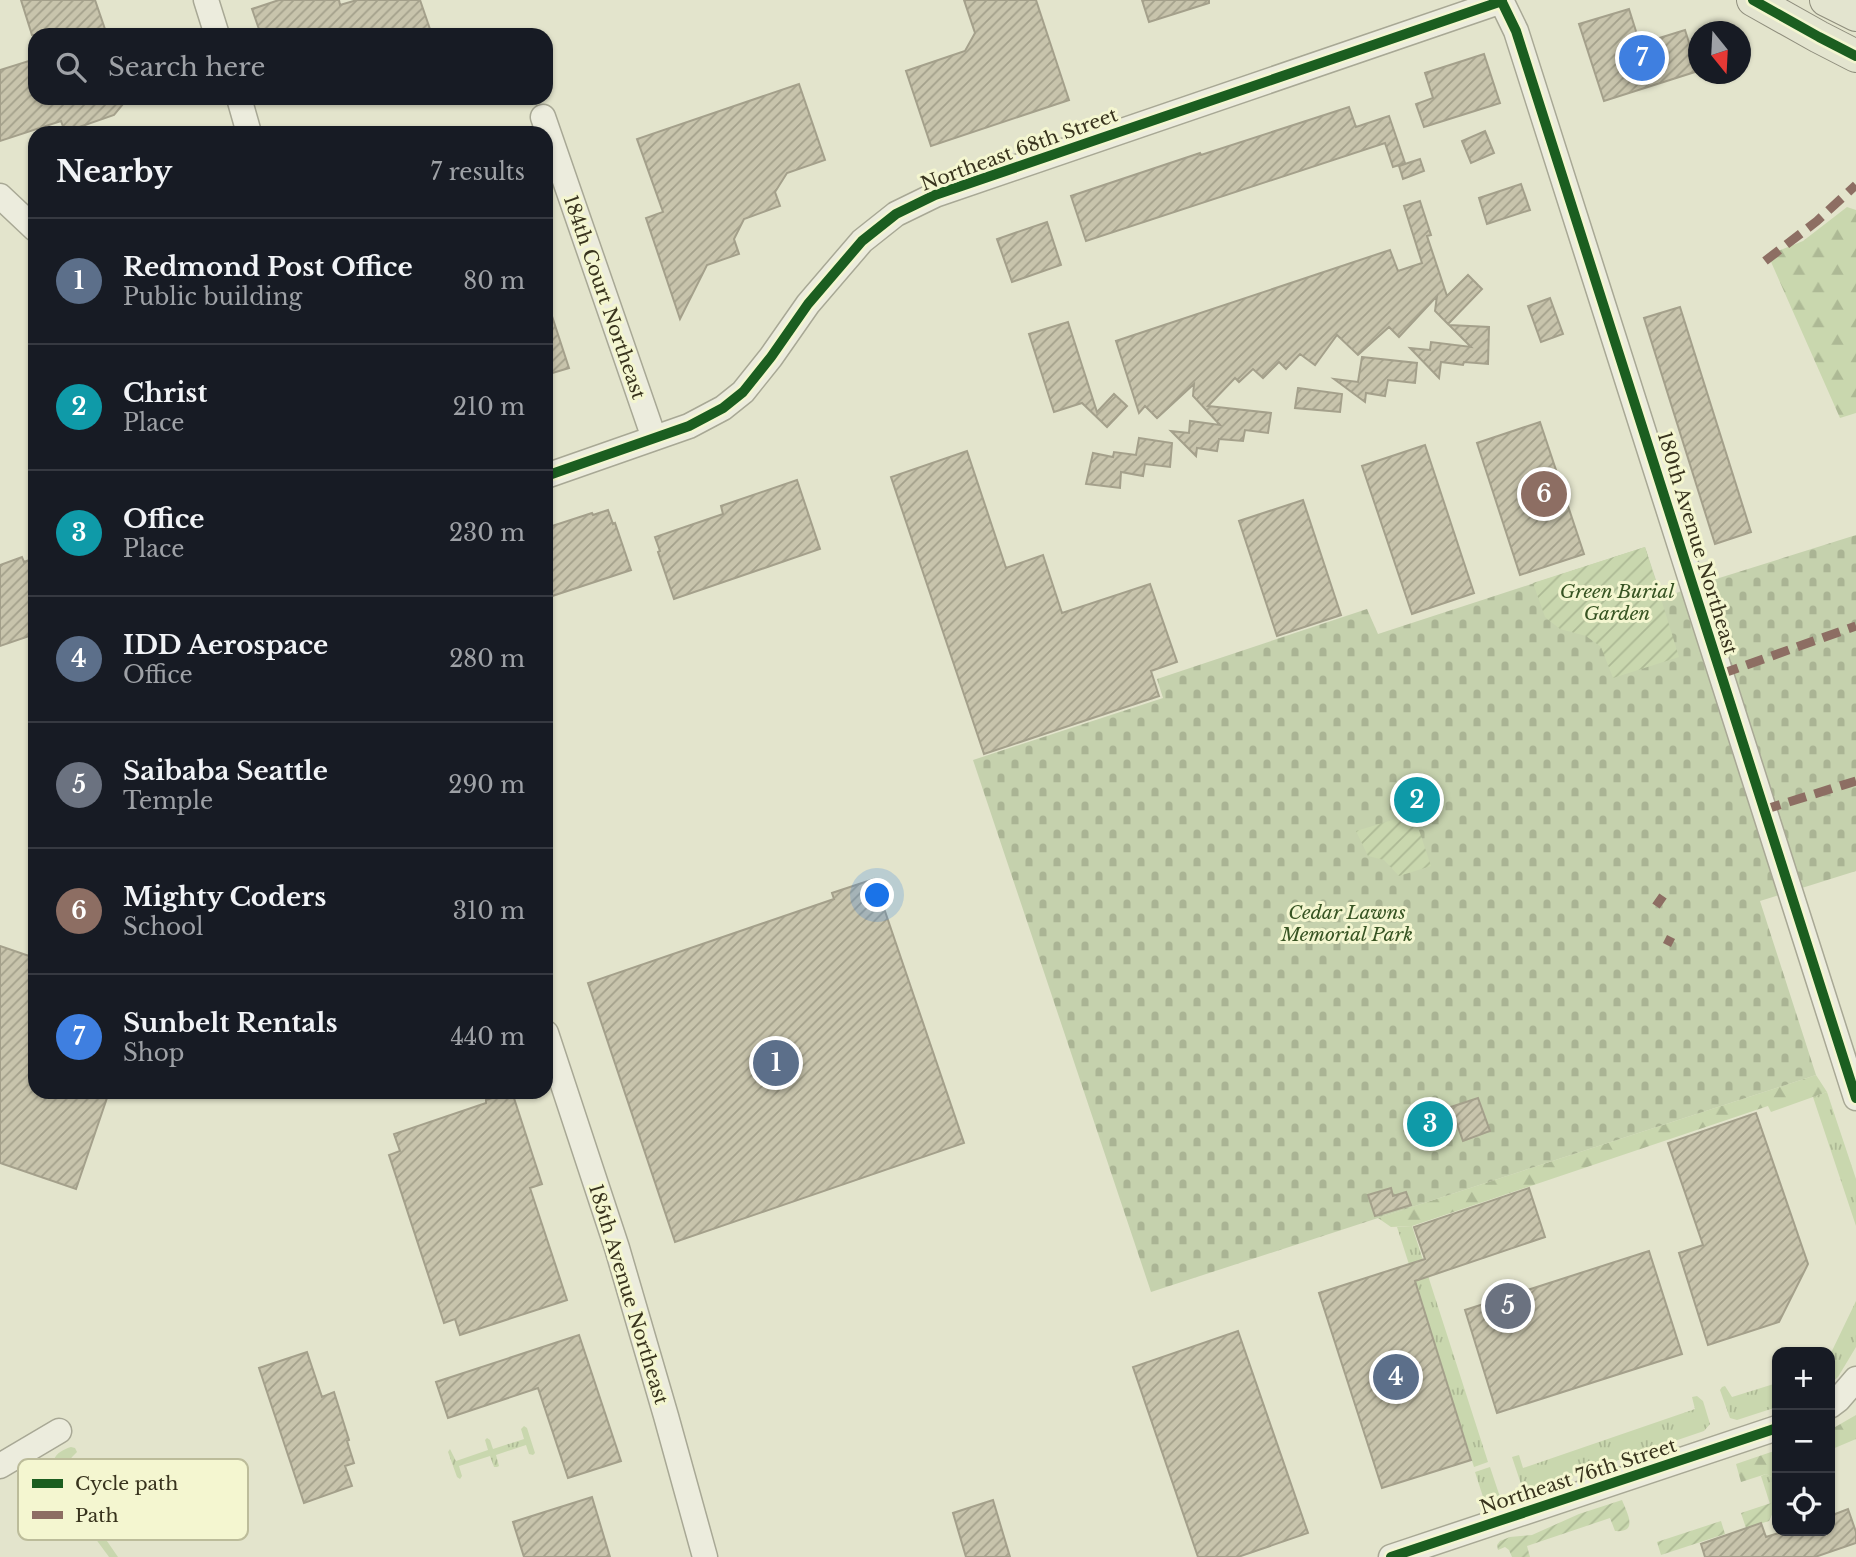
<!DOCTYPE html>
<meta charset="utf-8">
<style>
body{margin:0;font-family:"Libre Baskerville",serif;background:#20242c;color:#f1f3f6}
.controls{position:absolute;right:21px;bottom:21px;display:grid;overflow:hidden;border-radius:14px;box-shadow:0 2px 5px #0004}
.controls button{width:63px;height:63px;display:grid;place-items:center;padding:0;border:0;border-bottom:2px solid #363941;background:#171b24;color:#f1f3f6;font:35px sans-serif}
.compass{position:absolute;left:1688px;top:21px;width:63px;height:63px;border-radius:50%;background:#171b24;box-shadow:0 2px 5px #0004;rotate:162deg}
.you{position:absolute;left:878px;top:896px;width:24px;height:24px;margin:-18px;border:5px solid #fff;border-radius:50%;background:#1a73e8;box-shadow:0 0 0 10px #1a73e833}
.badge{display:grid;place-items:center;width:46px;height:46px;border-radius:50%;background:#0f766e;color:#fff;font-size:23px;font-weight:700}
.pin{position:absolute;translate:-50% -50%;border:4px solid #fff;box-shadow:0 2px 7px #0006}
.list{margin:0;padding:0;list-style:none}
h2{display:flex;justify-content:space-between;align-items:center;height:91px;margin:0;padding:0 28px;font-size:30px}
h2 small{font-size:23px;font-weight:400;color:#9ea1a6}
.list li{display:grid;grid-template-columns:46px 1fr auto;gap:21px;align-items:center;box-sizing:border-box;height:126px;padding:0 28px;border-top:2px solid #363941}
.list b{display:block;font-size:26px;white-space:nowrap}
.list p{margin:0;font-size:23px;white-space:nowrap;color:#9ea1a6}
.list em{font-size:23px;font-style:normal;color:#9ea1a6}
.icon{flex:none;width:38px;height:38px;fill:none;stroke:currentColor;stroke-width:2;stroke-linecap:round;stroke-linejoin:round}
.map{position:relative;flex:none;width:1856px;height:1557px;overflow:hidden}
.search{position:absolute;background:#171b24;box-shadow:0 2px 5px #0004;left:28px;top:28px;width:525px;height:77px;display:flex;align-items:center;gap:18px;box-sizing:border-box;padding:0 24px;border-radius:21px;color:#9ea1a6;font-size:26px}
.panel{position:absolute;background:#171b24;box-shadow:0 2px 5px #0004;left:28px;top:126px;width:525px;height:973px;border-radius:21px}
.map>svg:first-child{display:block}
.grass{fill:url(#grass-tufts)}
.forest{fill:url(#forest-firs)}
.cemetery{fill:url(#cemetery-stones)}
.garden{fill:url(#garden-furrows)}
.building{fill:url(#building-hatch);stroke:#a4a08b;stroke-width:2}
.lines{fill:none;stroke-linecap:round;stroke-linejoin:round}
.minor-casing{stroke:#a8a895;stroke-width:27}
.major-casing{stroke:#8e8d7c;stroke-width:34}
.minor{stroke:#ececdd;stroke-width:24}
.major{stroke:#e3e4cf;stroke-width:32}
.quiet{stroke:#8d6e63;stroke-width:9;stroke-dasharray:18 9;stroke-linecap:butt}
.cycleway-casing{stroke:#f4f6d0;stroke-width:15}
.cycleway{stroke:#1b5e20;stroke-width:10}
.labels{text-anchor:middle;stroke-width:6;stroke-linejoin:round;paint-order:stroke}
.street-label{font-size:19px;fill:#38331d;stroke:#f4f6d0}
.park-label{font-size:19px;font-style:italic;fill:#375423;stroke:#f4f6d0}
.key{fill:#f4f6d0;stroke:#bcbc9a;stroke-width:2}
.key-label{font-size:19px;fill:#38331d}
</style>
<div class="map">
<svg width="1856" height="1557" viewBox="0 0 1856 1557">
<defs>
<pattern id="grass-tufts" width="24" height="20" patternUnits="userSpaceOnUse" patternTransform="scale(1.75)"><rect width="24" height="20" fill="#c9d7ae"/><path d="M3 7l-1-3M5 7V3M7 7l1-3M15 17l-1-3M17 17v-4M19 17l1-3" fill="none" stroke="#adb995"/></pattern>
<pattern id="forest-firs" width="22" height="20" patternUnits="userSpaceOnUse" patternTransform="scale(1.75)"><rect width="22" height="20" fill="#c9d7ae"/><path d="M5 1l3.5 6h-7zM16 11l3.5 6h-7z" fill="#adb995"/></pattern>
<pattern id="cemetery-stones" width="16" height="16" patternUnits="userSpaceOnUse" patternTransform="scale(1.75)"><rect width="16" height="16" fill="#c5d1ad"/><path d="M2 7V4a2 2 0 0 1 4 0v3zM10 15v-3a2 2 0 0 1 4 0v3z" fill="#aab494"/></pattern>
<pattern id="garden-furrows" width="10" height="10" patternUnits="userSpaceOnUse" patternTransform="scale(1.75)"><rect width="10" height="10" fill="#c9d7ae"/><path d="M-1 1l2-2M0 10L10 0M9 11l2-2" fill="none" stroke="#adb995"/></pattern>
<pattern id="building-hatch" width="6" height="6" patternUnits="userSpaceOnUse" patternTransform="scale(1.75)"><rect width="6" height="6" fill="#c8c4ac"/><path d="M-1 1l2-2M0 6l6-6M5 7l2-2" fill="none" stroke="#a3a08b"/></pattern>
</defs>
<rect width="100%" height="100%" fill="#e3e4cc"/>
<path class="grass" d="M1827,1092L1856,1179V1226L1813,1097Z
M1412,1226L1488,1462L1474,1467L1397,1227Z
M1856,1301V1347L1838,1377L1830,1384V1355Z
M1777,1383V1407L1737,1420L1730,1418L1720,1390L1722,1387L1725,1386L1732,1397Z
M1697,1396L1703,1401L1710,1424L1704,1431L1525,1492L1523,1490L1512,1457L1519,1455L1523,1468L1695,1409L1692,1397Z
M524,1426L527,1428L535,1453L533,1455L529,1454L526,1445L496,1455L499,1466L497,1467H494L490,1456L459,1466L462,1476L460,1479L457,1477L448,1452L450,1449L456,1461L488,1450L485,1440L487,1438L490,1440L493,1449L524,1439L521,1429Z
M71,1447L75,1448L77,1452L66,1463L69,1486L118,1557H109C97,1540 50,1480 54,1460C56,1453 64,1449 71,1447Z
M1490,1467L1500,1497L1498,1501L1488,1505L1485,1503L1475,1472Z
M1766,1474L1777,1480L1776,1506L1774,1502L1770,1504L1761,1476Z"/>
<path class="forest" d="M1847,207L1856,210V413L1840,418L1768,255L1803,241Z
M1816,1075L1827,1092L1771,1112L1768,1106L1412,1226L1391,1227L1378,1218Z
M1856,1415V1439L1830,1450V1430Z
M1777,1450V1480L1766,1474L1741,1482L1736,1464Z"/>
<path class="cemetery" d="M1856,535V871L1760,901L1816,1075L1151,1292L973,760L1163,698L1157,679L1367,609L1378,634L1645,547L1662,598L1716,579Z"/>
<path class="garden" d="M1645,547L1679,657L1613,678L1601,647L1586,636L1560,629L1545,617L1533,583Z
M1396,819L1419,830L1431,866L1399,876L1384,860L1368,856L1356,831Z
M1622,1500C1627,1513 1639,1533 1615,1531L1610,1518L1527,1546L1530,1557H1512L1509,1550L1505,1547L1498,1550L1497,1545L1500,1541L1510,1537L1532,1535L1579,1514Z
M1774,1502L1776,1506L1769,1521L1746,1528L1741,1513Z
M1721,1521L1725,1534L1661,1555L1657,1542Z"/>
<path class="building" d="M21,0H95L107,35H32Z
M279,0H339L340,5L357,0H420L432,35H261L252,9Z
M964,0H1036L1069,100L931,146L906,71L965,51L975,33Z
M1142,0H1209V3L1149,22Z
M1629,9L1640,44L1685,30L1698,71L1604,101L1579,24Z
M1484,54L1500,103L1424,127L1416,104L1433,98L1425,73Z
M35,59V98H128L114,115L65,132L61,121L0,141V70Z
M799,84L825,160L787,173L775,192L780,206L744,219L734,239L739,254L707,265L680,319L646,218L663,212L637,139Z
M1349,107L1356,127L1389,116L1405,163L1393,167L1385,143L1086,241L1071,196L1200,153L1201,155Z
M1485,131L1494,153L1471,163L1462,141Z
M1420,159L1424,171L1403,179L1399,166Z
M1521,184L1530,210L1487,224L1479,198Z
M1420,201L1431,235L1427,236L1447,296L1468,275L1482,289L1448,324L1435,311L1437,296L1399,337L1389,327L1358,355L1337,335L1315,365L1300,354L1286,369L1279,362L1263,378L1253,369L1239,382L1235,378L1208,406L1271,413L1268,433L1245,430L1243,441L1219,439L1217,451L1197,448L1196,456L1171,431L1189,433L1190,421L1220,425L1193,396L1194,384L1157,418L1145,406L1139,413L1116,341L1390,250L1398,271L1422,263L1404,206Z
M1047,222L1061,265L1012,282L997,239Z
M1550,298L1563,334L1541,342L1528,306Z
M546,307H549L569,368L546,375Z
M1680,307L1751,532L1715,544L1644,318Z
M1068,322L1097,412L1114,394L1127,406L1107,427L1082,403L1054,412L1029,334Z
M1449,325L1489,327L1488,364L1464,362L1463,365L1441,362L1439,378L1410,348L1430,350L1431,342L1471,347Z
M1362,357L1417,363L1415,383L1388,380L1385,396L1366,393L1365,402L1334,379L1358,382Z
M1298,388L1342,394L1340,412L1295,408Z
M1540,422L1584,554L1520,575L1477,443Z
M1139,438L1172,443L1170,467L1145,464L1143,476L1121,472L1120,488L1086,484L1093,453L1113,457L1114,452L1136,455Z
M1425,445L1474,593L1412,614L1362,466Z
M967,451L1006,568L1043,555L1062,613L1150,584L1177,662L1151,671L1159,696L984,754L891,477Z
M797,480L820,549L674,599L658,552L660,551L655,537L723,514L721,506Z
M1303,500L1341,615L1277,636L1239,521Z
M608,510L613,524L615,523L631,570L546,598V528L592,513L593,515Z
M22,557L24,562L35,558V634L0,646V565Z
M874,879L964,1143L675,1242L588,983L834,899L832,893Z
M0,946L35,958V1092H109L76,1189L0,1163Z
M509,1092H512L542,1184L530,1188L567,1300L460,1335L455,1319L444,1323L389,1155L400,1151L394,1134L486,1103V1100Z
M1478,1098L1490,1131L1463,1141L1451,1107Z
M1756,1113L1808,1264L1779,1322L1708,1345L1679,1253L1703,1245L1668,1143Z
M1391,1188L1393,1196L1406,1192L1411,1205L1375,1216L1368,1195Z
M1529,1188L1545,1237L1415,1281L1471,1460L1382,1488L1319,1293L1425,1259L1414,1227Z
M1649,1251L1682,1354L1497,1413L1465,1310Z
M1238,1331L1308,1533L1238,1557H1198L1133,1367Z
M579,1335L621,1461L568,1478L538,1388L448,1418L436,1382Z
M307,1352L322,1397L334,1392L349,1440L347,1441L354,1463L345,1466L352,1486L304,1503L259,1368Z
M592,1497L610,1557H524L513,1522Z
M993,1500L1010,1557H966L953,1513Z
M1848,1509L1856,1532V1543L1815,1557H1705L1701,1544L1761,1523L1766,1537L1785,1531H1830V1516Z"/>
<g class="lines">
<defs>
<path id="minor" d="M206,0L217,35
M1501,0L1516,31C1631,386 1741,743 1856,1098
M239,98L249,133
M543,117L654,438
M0,196L35,229
M546,476L689,426L723,408L743,392L771,357L808,304L862,241L896,214L935,195L1502,1
M546,1033L617,1248L666,1416L705,1557
M1830,1406L1838,1400L1856,1379
M0,1466L59,1431
M1391,1557L1777,1428"/>
<path id="major" d="M1753,0L1819,37L1856,56
M1826,0L1856,15"/>
</defs>
<use href="#minor" class="minor-casing"/>
<use href="#major" class="major-casing"/>
<use href="#minor" class="minor"/>
<use href="#major" class="major"/>
<path class="quiet" d="M1765,261L1817,221L1856,185
M1721,674L1856,626
M1763,810L1856,781
M1656,906L1663,896
M1665,939L1673,943"/>
<defs>
<path id="cycleway" d="M1501,0L1516,31C1631,386 1741,743 1856,1098
M1753,0L1819,37L1856,56
M546,476L689,426L723,408L743,392L771,357L808,304L862,241L896,214L935,195L1502,1
M1391,1557L1777,1428"/>
</defs>
<use href="#cycleway" class="cycleway-casing"/>
<use href="#cycleway" class="cycleway"/>
</g>
<g class="labels">
<g class="street-label">
<text transform="translate(1019 149) rotate(-20)" y="7">Northeast 68th Street</text>
<text transform="translate(605 297) rotate(71)" y="7">184th Court Northeast</text>
<text transform="translate(1698 543) rotate(73)" y="7">180th Avenue Northeast</text>
<text transform="translate(629 1294) rotate(73)" y="7">185th Avenue Northeast</text>
<text transform="translate(1578 1476) rotate(-18)" y="7">Northeast 76th Street</text>
</g>
<g class="park-label">
<text x="1617" y="598">Green Burial<tspan x="1617" dy="22">Garden</tspan></text>
<text x="1347" y="919">Cedar Lawns<tspan x="1347" dy="22">Memorial Park</tspan></text>
</g>
</g>
<rect x="18" y="1459" width="230" height="81" rx="10" class="key"/>
<rect x="32" y="1479" width="31" height="9" fill="#1b5e20"/>
<rect x="32" y="1511" width="31" height="8" fill="#8d6e63"/>
<g class="key-label">
<text x="75" y="1490">Cycle path</text>
<text x="75" y="1522">Path</text>
</g>
</svg>
<div class="controls">
<button>+</button>
<button>−</button>
<button><svg class="icon" aria-label="locate" viewBox="0 0 24 24"><circle cx="12" cy="12" r="6"/><path d="M12 2v4M12 18v4M2 12h4M18 12h4"/></svg></button>
</div>
<svg class="compass" viewBox="-18 -18 36 36"><path d="M0-13l5 13h-10z" fill="#e53935"/><path d="M0 13l5-13h-10z" fill="#9ea1a6"/></svg>
<div class="you"></div>
<div class="pin badge" style="left:776px;top:1063px;background:#5c6f8a">1</div>
<div class="pin badge" style="left:1417px;top:800px;background:#0f9aa8">2</div>
<div class="pin badge" style="left:1430px;top:1124px;background:#0f9aa8">3</div>
<div class="pin badge" style="left:1396px;top:1377px;background:#5c6f8a">4</div>
<div class="pin badge" style="left:1508px;top:1306px;background:#6b7280">5</div>
<div class="pin badge" style="left:1544px;top:494px;background:#8d6e63">6</div>
<div class="pin badge" style="left:1642px;top:58px;background:#3f7fe0">7</div>
<div class="search"><svg class="icon" aria-label="search" viewBox="0 0 24 24"><circle cx="10" cy="10" r="6"/><path d="M15 15l6 6"/></svg>Search here</div>
<section class="panel">
<h2>Nearby<small>7 results</small></h2>
<ul class="list">
<li><span class="badge" style="background:#5c6f8a">1</span><div><b>Redmond Post Office</b><p>Public building</p></div><em>80 m</em></li>
<li><span class="badge" style="background:#0f9aa8">2</span><div><b>Christ</b><p>Place</p></div><em>210 m</em></li>
<li><span class="badge" style="background:#0f9aa8">3</span><div><b>Office</b><p>Place</p></div><em>230 m</em></li>
<li><span class="badge" style="background:#5c6f8a">4</span><div><b>IDD Aerospace</b><p>Office</p></div><em>280 m</em></li>
<li><span class="badge" style="background:#6b7280">5</span><div><b>Saibaba Seattle</b><p>Temple</p></div><em>290 m</em></li>
<li><span class="badge" style="background:#8d6e63">6</span><div><b>Mighty Coders</b><p>School</p></div><em>310 m</em></li>
<li><span class="badge" style="background:#3f7fe0">7</span><div><b>Sunbelt Rentals</b><p>Shop</p></div><em>440 m</em></li>
</ul>
</section>
</div>
